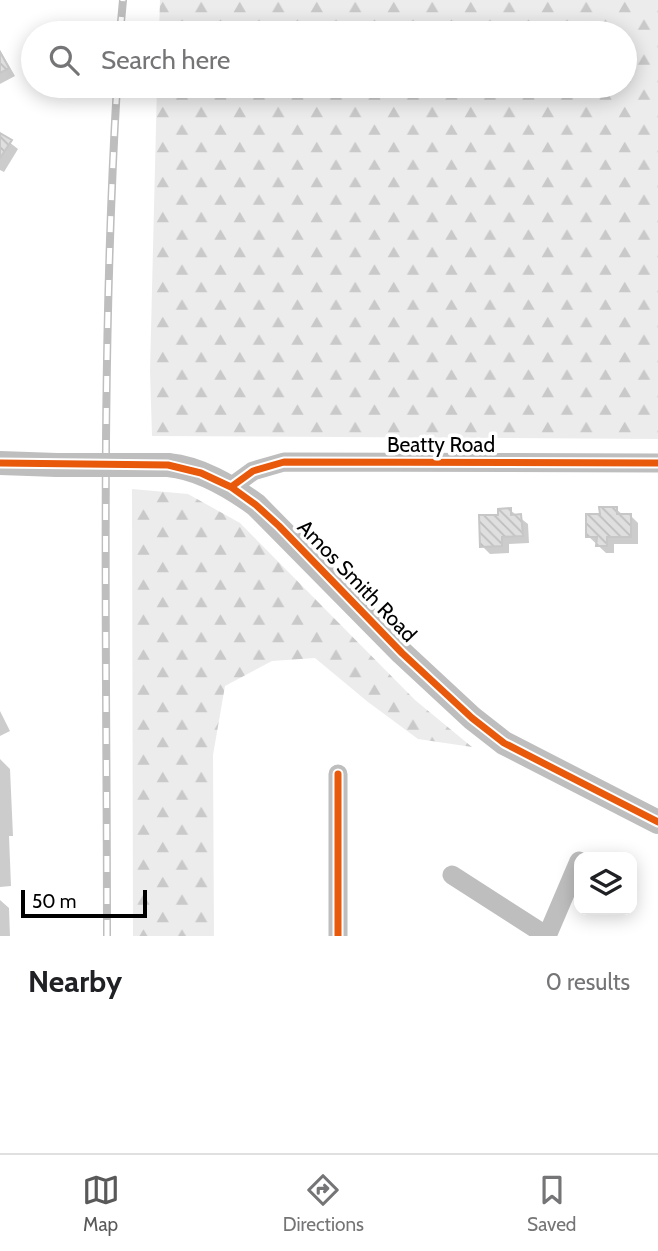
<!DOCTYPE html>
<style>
body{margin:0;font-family:Cabin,sans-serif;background:#f2f2f2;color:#202124}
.controls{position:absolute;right:21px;bottom:21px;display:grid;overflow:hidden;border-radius:14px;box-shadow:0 4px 18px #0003}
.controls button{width:63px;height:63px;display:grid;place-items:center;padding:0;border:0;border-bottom:2px solid #e0e0e0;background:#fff;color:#202124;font:35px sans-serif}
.scale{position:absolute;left:21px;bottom:18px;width:126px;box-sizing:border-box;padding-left:7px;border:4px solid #000;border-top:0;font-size:19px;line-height:24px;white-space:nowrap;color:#000;-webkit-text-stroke:5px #fff;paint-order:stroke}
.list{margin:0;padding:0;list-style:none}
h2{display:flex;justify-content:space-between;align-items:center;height:91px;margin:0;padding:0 28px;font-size:30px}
h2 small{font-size:23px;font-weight:400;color:#757577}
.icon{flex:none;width:38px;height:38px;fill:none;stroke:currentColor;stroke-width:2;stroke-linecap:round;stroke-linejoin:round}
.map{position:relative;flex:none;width:658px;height:936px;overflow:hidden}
.search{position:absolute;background:#fff;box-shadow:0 4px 18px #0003;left:21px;right:21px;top:21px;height:77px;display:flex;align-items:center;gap:18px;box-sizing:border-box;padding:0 24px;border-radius:38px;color:#757577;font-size:26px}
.sheet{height:217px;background:#fff}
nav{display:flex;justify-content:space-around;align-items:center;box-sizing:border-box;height:98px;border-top:2px solid #e0e0e0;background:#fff;font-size:19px;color:#757577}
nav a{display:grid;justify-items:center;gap:4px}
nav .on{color:#595959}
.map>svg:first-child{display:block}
.forest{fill:url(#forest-firs)}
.shadow{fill:#0003}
.building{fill:url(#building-back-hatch);stroke:#c7c7c7;stroke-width:2}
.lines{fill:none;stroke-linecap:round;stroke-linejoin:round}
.minor{stroke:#bebebe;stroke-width:19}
.tertiary{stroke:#bebebe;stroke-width:24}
.rail-casing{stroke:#bebebe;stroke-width:8}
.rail{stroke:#fff;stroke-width:5;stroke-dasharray:16;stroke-linecap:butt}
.tertiary-bridge{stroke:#bebebe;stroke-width:24}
.cycleway-casing{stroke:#fff;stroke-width:11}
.cycleway{stroke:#e8590c;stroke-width:7}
.labels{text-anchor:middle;stroke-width:7;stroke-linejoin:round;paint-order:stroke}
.street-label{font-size:21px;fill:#000;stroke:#fff}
</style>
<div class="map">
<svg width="658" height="936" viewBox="0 0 658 936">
<defs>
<pattern id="forest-firs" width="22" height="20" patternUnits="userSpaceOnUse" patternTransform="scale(1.75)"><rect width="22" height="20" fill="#ececec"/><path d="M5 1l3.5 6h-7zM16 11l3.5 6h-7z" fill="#c9c9c9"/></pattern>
<pattern id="building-back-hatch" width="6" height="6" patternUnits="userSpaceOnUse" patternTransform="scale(1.75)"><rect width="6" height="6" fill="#dfdfdf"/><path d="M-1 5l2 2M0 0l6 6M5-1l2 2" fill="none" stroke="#bebebe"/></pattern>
</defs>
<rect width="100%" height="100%" fill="#fff"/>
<path class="forest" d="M160,0H658V439L152,436L150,371L157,86H625V33H159Z
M132,489L188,494L240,523L415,700L472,747L418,739L368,702L315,658L272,661L225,686L213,755L214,936H133Z"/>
<path class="shadow" d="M0,50L15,76L0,84Z
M0,135L18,149L4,172L0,170Z
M616,509L623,515H630L638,523V544H614V553H606L588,536L601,515Z
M510,510L528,524L529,543L509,544V553L490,554L482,546Z
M0,711L10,731L0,736Z
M0,759L10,769L13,836H9L11,886L0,887Z
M0,900L9,908L10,936H0Z"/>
<path class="building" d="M0,52L9,68L0,73Z
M0,133L12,140L0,158Z
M599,507H617V514H631V537H607V546H596L597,537H586V514H600Z
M511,508V515L521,514L523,536L502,537V546L480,547L479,515H498V509Z"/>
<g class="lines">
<path class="minor" d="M231,487L253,471L284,462L658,463
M452,875L547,936
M338,936V774
M547,936L579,861"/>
<path class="tertiary" d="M0,463L57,465
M168,465C200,468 230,486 256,505L402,653L472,718L504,743L658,822"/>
<defs>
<path id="rail" d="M120,33L123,0
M107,936C107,653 100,369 117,86"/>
</defs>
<use href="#rail" class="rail-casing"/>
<use href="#rail" class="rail"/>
<path class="tertiary-bridge" d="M57,465H168"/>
<defs>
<path id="cycleway" d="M0,463L168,465L201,473L231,487L256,505L279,526L402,653L472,718L504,743L658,822
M231,487L253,471L284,462L658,463
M338,936V774"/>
</defs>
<use href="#cycleway" class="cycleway-casing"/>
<use href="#cycleway" class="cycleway"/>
</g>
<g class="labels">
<g class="street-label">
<text x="441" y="452">Beatty Road</text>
<text transform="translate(357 581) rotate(46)" y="7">Amos Smith Road</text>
</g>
</g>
</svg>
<div class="controls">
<button><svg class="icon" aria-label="layers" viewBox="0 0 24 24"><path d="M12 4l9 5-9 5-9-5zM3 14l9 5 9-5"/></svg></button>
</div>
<div class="scale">50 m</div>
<div class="search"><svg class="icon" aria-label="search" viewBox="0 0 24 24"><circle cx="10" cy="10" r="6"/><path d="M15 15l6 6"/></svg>Search here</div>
</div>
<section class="sheet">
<h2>Nearby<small>0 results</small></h2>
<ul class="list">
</ul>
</section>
<nav>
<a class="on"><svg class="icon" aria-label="map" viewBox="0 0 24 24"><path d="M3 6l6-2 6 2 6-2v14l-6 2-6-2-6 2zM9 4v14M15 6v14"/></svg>Map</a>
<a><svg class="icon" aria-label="directions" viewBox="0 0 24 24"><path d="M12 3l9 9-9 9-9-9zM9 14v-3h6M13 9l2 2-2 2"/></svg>Directions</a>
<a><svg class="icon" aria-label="saved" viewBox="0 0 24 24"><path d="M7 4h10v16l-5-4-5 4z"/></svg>Saved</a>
</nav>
